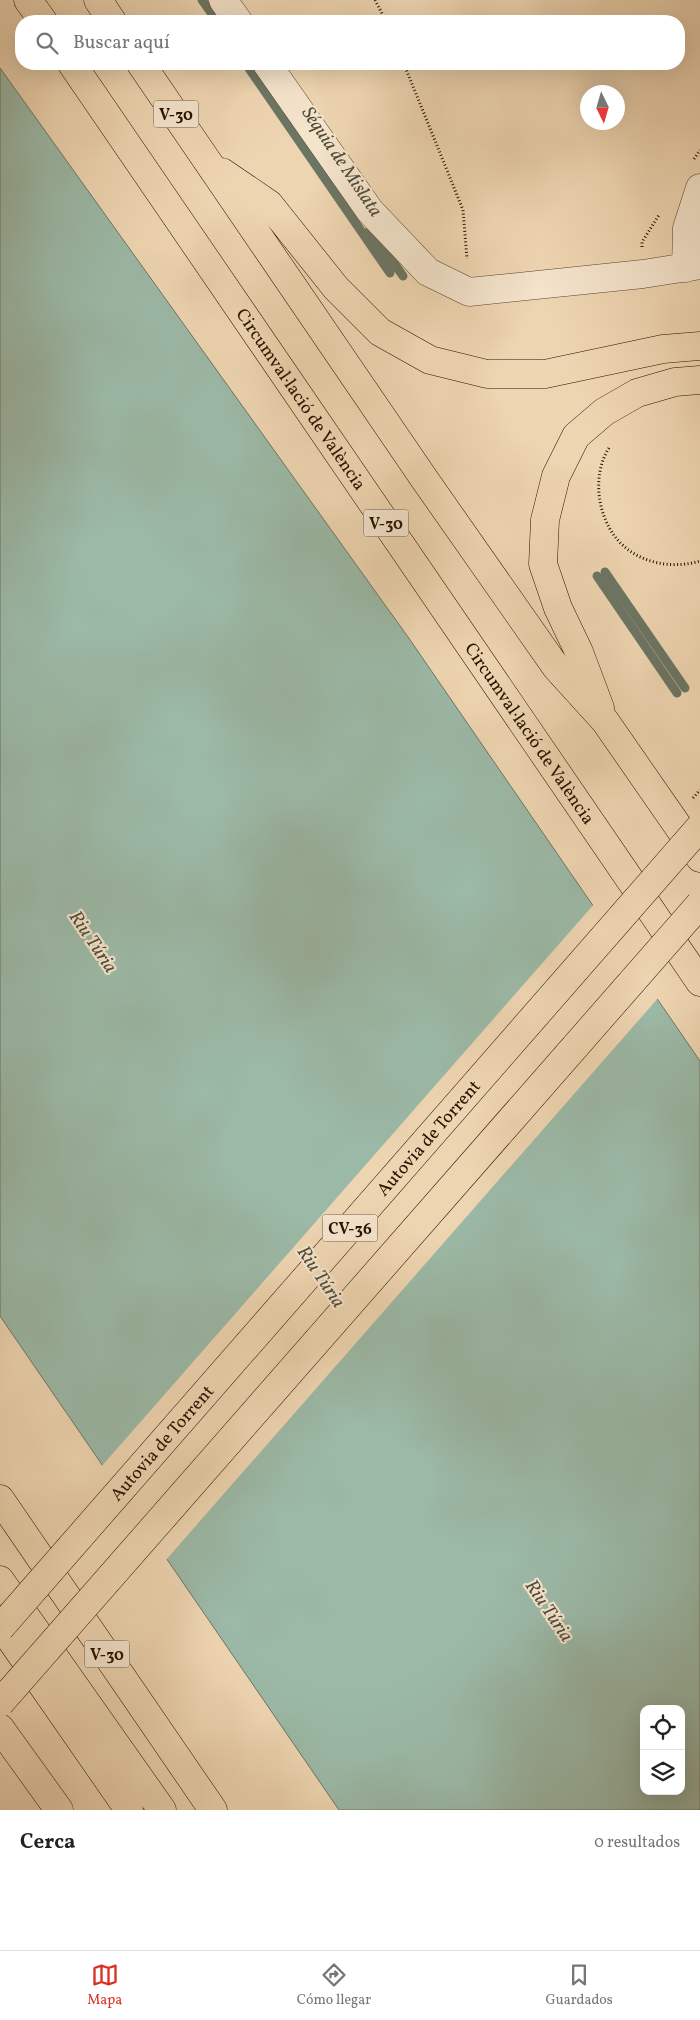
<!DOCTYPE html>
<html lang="es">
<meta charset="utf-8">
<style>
body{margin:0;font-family:Vollkorn,serif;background:#f6f6f6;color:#222}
.controls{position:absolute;right:15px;bottom:15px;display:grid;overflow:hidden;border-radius:10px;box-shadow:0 5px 20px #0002}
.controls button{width:45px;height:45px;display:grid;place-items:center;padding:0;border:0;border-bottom:1px solid #e0e0e0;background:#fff;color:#222;font:25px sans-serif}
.compass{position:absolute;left:580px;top:85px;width:45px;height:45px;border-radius:50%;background:#fff;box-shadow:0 5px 20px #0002;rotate:175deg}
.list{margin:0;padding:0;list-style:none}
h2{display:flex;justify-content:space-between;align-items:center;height:65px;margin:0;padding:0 20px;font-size:21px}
h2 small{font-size:16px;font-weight:400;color:#767676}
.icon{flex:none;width:28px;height:28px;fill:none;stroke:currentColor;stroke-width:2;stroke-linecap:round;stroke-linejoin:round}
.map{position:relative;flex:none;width:700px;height:1810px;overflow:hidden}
.search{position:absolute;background:#fff;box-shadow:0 5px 20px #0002;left:15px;right:15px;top:15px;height:55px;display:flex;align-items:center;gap:12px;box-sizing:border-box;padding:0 18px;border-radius:20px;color:#767676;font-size:19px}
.sheet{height:140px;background:#fff}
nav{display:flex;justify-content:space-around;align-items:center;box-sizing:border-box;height:70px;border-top:1px solid #e0e0e0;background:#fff;font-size:14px;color:#767676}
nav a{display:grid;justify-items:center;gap:2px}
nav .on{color:#d93025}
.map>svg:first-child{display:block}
.water{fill:#9bb9a7;stroke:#6c7664;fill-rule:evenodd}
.pier{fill:#eed5b1}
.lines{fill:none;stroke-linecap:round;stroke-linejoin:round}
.stream{stroke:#6c7664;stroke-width:9}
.minor-casing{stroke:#58432c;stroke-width:29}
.trunk-casing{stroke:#261200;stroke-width:29}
.motorway-casing{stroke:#261200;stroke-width:29}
.path{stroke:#261200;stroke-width:3;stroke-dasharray:1 2.5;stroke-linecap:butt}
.minor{stroke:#f4e4cc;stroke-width:28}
.trunk{stroke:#eed5b1;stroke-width:28}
.motorway{stroke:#eed5b1;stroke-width:28}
.trunk-bridge-casing{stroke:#261200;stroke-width:29;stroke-linecap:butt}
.path-bridge{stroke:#261200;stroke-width:3;stroke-dasharray:1 2.5;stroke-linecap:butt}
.trunk-bridge{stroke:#eed5b1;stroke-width:28}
.labels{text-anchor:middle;stroke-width:4.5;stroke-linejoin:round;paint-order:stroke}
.shield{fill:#f4e4cc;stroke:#64513d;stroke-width:1}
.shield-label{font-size:16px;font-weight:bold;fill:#261200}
.street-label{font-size:18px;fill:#261200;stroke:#f4e4cc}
.water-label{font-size:19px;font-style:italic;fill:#4f4c3a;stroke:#f4e4cc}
</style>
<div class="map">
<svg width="700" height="1810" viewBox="0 0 700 1810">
<rect width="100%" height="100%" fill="#eed5b1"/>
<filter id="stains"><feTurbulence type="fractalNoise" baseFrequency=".004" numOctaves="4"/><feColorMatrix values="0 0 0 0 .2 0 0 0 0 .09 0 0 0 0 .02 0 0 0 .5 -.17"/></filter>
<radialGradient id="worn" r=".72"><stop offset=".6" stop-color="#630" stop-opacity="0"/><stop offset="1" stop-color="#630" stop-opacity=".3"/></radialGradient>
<path class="water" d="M0,68L408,637L700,1061V1810H339L0,1316ZM644,1709H681V1791H644Z"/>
<path class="pier" d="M595,903L659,997L165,1561L101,1467Z"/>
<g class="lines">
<path class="stream" d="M202,0L217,21
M246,64L390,273
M370,229L403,276
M605,572L685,688
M597,576L677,693"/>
<defs>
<path id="minor" d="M223,0L238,21
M267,64L370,211L428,272L469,292L643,274L700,265
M686,268L687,228L700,188"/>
<path id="trunk" d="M98,0L112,21
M141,64L425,480L556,667L605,721L700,858
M222,172L269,204L336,288L380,332L430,360L487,374H545L663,349L700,346
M600,708L579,652L558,608L543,564L545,520L556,476L576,436L604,412L637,393L675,382L700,380
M0,1624L129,1810
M0,1728L59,1810"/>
<g id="motorway">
<path d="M28,0L43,21"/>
<path id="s1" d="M72,64L700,982"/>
<path d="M0,1499L213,1810"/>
<path d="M0,1580L162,1810"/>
</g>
</defs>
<use href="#minor" class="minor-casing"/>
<use href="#trunk" class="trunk-casing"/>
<use href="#motorway" class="motorway-casing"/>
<path class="path" d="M375,0L386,21
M404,64L463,210L467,259
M694,159L700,150
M642,247V242L659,215
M609,448C589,479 599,530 630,551C650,565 677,568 700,561"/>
<use href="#minor" class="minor"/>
<use href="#trunk" class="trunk"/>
<use href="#motorway" class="motorway"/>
<defs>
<g id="trunk-bridge">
<path id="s2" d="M0,1628L700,827"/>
<path d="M0,1703L700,904"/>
</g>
</defs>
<use href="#trunk-bridge" class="trunk-bridge-casing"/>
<path class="path-bridge" d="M693,798L700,790"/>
<use href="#trunk-bridge" class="trunk-bridge"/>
</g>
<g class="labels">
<g class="shield">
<rect x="153.5" y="100.5" width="45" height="27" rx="4"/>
<rect x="363.5" y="509.5" width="45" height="27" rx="4"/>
<rect x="322.5" y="1214.5" width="55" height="27" rx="4"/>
<rect x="84.5" y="1640.5" width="45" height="27" rx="4"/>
</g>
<g class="shield-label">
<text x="176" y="120">V-30</text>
<text x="386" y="529">V-30</text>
<text x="350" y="1234">CV-36</text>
<text x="107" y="1660">V-30</text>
</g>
<g class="street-label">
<text dy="6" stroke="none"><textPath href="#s1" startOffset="406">Circumval·lació de València</textPath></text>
<text dy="6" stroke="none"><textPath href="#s1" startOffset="811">Circumval·lació de València</textPath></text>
<text dy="6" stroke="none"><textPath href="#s2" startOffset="651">Autovia de Torrent</textPath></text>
<text dy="6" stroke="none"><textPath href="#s2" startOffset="246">Autovia de Torrent</textPath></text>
</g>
<g class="water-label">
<text transform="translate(343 161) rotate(56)" y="7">Séquia de Mislata</text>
<text transform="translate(94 941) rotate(56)" y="7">Riu Túria</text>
<text transform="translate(322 1276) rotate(56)" y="7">Riu Túria</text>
<text transform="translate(550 1610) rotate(56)" y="7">Riu Túria</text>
</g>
</g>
<rect width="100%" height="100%" filter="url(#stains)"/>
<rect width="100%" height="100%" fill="url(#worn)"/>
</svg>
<div class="controls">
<button><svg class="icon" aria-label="locate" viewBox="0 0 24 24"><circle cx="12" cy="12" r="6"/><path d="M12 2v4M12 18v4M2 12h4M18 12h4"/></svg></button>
<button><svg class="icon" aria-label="layers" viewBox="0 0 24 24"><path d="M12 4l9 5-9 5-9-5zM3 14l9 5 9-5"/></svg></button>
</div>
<svg class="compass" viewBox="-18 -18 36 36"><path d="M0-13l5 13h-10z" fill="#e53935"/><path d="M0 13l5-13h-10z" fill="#767676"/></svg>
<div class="search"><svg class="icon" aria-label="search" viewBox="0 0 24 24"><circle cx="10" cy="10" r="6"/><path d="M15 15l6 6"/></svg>Buscar aquí</div>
</div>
<section class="sheet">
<h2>Cerca<small>0 resultados</small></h2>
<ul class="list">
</ul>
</section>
<nav>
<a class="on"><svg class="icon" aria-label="map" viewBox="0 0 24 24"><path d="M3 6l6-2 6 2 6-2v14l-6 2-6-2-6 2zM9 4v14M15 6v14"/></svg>Mapa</a>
<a><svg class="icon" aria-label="directions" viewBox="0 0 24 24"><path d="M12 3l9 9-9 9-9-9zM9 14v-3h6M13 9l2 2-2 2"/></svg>Cómo llegar</a>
<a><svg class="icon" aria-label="saved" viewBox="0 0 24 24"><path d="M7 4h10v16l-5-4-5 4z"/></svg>Guardados</a>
</nav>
